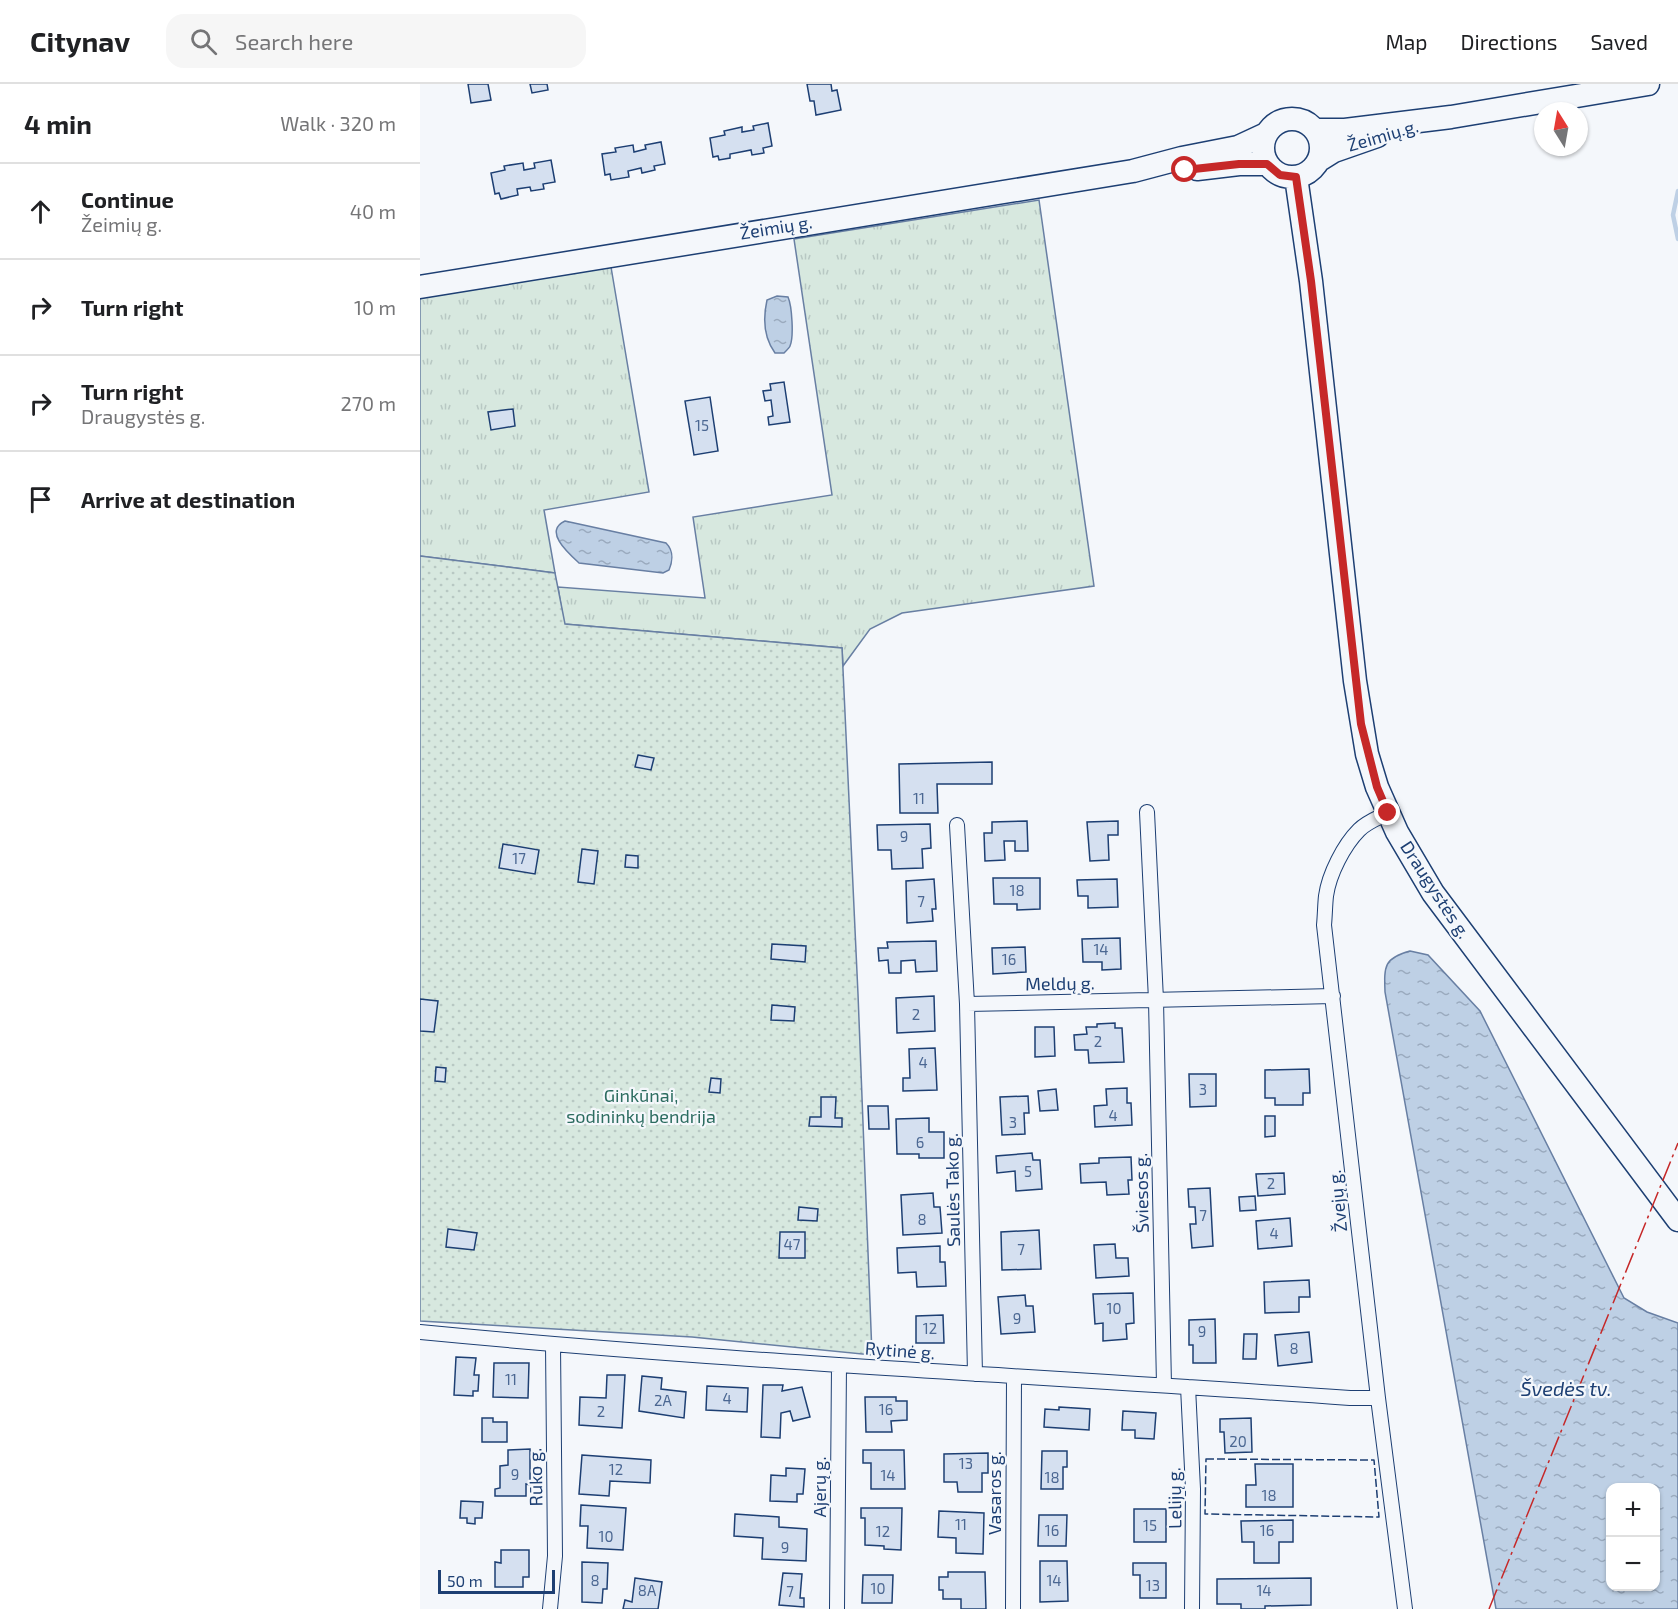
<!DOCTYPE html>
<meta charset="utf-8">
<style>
body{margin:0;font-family:"Exo 2",sans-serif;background:#f6f6f6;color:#202124}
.controls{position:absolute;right:18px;bottom:18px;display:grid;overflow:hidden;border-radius:12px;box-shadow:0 2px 4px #0004}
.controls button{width:54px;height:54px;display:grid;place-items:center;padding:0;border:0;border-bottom:2px solid #e0e0e0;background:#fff;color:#202124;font:30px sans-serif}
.compass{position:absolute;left:1114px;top:18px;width:54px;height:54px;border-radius:50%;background:#fff;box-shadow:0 2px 4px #0004;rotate:349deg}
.scale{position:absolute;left:18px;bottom:15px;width:117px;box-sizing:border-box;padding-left:6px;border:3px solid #1d3f73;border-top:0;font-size:16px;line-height:21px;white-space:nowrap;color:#1d3f73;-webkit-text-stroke:4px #f4f7fb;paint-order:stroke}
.stop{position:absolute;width:18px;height:18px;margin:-14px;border:4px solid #c62828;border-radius:50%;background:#fff}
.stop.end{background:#c62828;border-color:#fff;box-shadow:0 2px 6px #0008}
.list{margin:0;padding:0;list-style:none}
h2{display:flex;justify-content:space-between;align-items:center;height:78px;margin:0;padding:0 24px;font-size:26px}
h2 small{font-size:20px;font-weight:400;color:#757577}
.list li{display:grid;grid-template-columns:39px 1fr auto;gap:18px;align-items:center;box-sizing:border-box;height:96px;padding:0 24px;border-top:2px solid #e0e0e0}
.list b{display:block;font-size:22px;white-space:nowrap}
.list p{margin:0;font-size:20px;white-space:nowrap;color:#757577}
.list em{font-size:20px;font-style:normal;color:#757577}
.icon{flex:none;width:33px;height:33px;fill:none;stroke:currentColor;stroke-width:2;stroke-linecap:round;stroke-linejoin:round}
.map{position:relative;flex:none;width:1258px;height:1525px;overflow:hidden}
header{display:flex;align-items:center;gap:36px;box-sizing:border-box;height:84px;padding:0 30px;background:#fff;border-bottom:2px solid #e0e0e0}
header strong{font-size:28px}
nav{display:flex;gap:33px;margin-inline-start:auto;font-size:21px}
.search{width:420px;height:54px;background:#f6f6f6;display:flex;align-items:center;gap:15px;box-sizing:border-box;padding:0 21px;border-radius:18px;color:#757577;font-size:22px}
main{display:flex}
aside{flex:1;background:#fff}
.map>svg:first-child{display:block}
.grass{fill:url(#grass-tufts);stroke:#687fa3;stroke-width:1.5}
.garden{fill:url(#garden-dots);stroke:#687fa3;stroke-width:1.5}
.water{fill:url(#water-ripples);stroke:#687fa3;stroke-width:1.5;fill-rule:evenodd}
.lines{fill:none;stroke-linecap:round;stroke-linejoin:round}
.stream{stroke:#bed0e5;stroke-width:4.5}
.building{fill:#d5e0f0;stroke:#1d3f73;stroke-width:1.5}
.minor-casing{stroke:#1d3f73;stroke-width:16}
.primary-casing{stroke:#1d3f73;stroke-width:25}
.minor{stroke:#f4f7fb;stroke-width:14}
.primary{stroke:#f4f7fb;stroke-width:22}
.fence{stroke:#1d3f73;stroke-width:1.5;stroke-dasharray:8 3;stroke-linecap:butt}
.power{stroke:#c62828;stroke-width:1.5;stroke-dasharray:21 4.5 3 4.5;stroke-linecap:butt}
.route{stroke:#c62828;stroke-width:8}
.labels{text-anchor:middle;stroke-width:4.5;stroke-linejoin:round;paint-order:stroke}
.number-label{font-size:15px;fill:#4b6792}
.street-label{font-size:18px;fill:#1d3f73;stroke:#f4f7fb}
.park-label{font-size:18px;fill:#2c6c60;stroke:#f4f7fb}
.water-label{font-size:20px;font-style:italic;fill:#1d3f73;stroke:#f4f7fb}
</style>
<header>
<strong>Citynav</strong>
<div class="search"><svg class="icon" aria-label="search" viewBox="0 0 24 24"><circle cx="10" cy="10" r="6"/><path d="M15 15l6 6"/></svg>Search here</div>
<nav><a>Map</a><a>Directions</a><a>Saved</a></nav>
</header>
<main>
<aside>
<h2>4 min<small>Walk · 320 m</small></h2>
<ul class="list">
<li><svg class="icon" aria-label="ahead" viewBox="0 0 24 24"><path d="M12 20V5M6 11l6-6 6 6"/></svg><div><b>Continue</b><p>Žeimių g.</p></div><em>40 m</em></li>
<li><svg class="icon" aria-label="right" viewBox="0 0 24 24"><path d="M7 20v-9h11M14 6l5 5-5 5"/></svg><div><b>Turn right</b></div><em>10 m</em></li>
<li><svg class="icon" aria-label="right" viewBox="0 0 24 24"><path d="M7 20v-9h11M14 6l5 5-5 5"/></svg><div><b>Turn right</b><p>Draugystės g.</p></div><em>270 m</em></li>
<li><svg class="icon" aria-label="arrive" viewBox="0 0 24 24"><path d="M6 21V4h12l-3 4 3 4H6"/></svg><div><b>Arrive at destination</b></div></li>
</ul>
</aside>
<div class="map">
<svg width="1258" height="1525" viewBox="0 0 1258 1525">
<defs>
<pattern id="grass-tufts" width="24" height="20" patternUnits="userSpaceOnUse" patternTransform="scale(1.5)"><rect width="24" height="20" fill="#d7e8df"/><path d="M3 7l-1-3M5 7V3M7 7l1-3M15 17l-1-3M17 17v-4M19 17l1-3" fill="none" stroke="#b8c8c3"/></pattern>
<pattern id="garden-dots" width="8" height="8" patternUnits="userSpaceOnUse" patternTransform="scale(1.5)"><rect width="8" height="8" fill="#d7e8df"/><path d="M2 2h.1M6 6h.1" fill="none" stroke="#b8c8c3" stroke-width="1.8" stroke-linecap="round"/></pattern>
<pattern id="water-ripples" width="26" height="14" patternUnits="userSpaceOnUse" patternTransform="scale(1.5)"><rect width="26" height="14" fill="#bed0e5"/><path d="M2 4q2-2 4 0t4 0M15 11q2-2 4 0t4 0" fill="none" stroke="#9aaabe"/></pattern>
</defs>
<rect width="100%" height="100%" fill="#f4f7fb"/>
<path class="grass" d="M619,116L674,502L482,529L450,545L423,582L422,564L144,540L138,503L285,514L273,433L412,411L374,155Z
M191,183L229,408L124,426L135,489L0,472V214Z"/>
<path class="garden" d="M0,472L135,489L145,540L422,564L438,910L452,1271L272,1253L0,1237Z"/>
<path class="water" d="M357,212L368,213C372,222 374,253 370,262C370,263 365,268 364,269H355C344,254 343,234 347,216Z
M145,437L246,459C254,467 253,476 249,486L243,489L159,479C148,469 123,447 145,437Z
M990,867L1008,871L1060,927L1204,1214L1227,1228L1258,1239V1525H1076L965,908C964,882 964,874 990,867ZM1190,1404H1236V1502H1190Z"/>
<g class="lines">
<path class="stream" d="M1258,107L1253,131L1258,155"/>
</g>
<path class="building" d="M48,0H68L71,16L51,19Z
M110,0H127L128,6L112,9Z
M387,0H411L412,7L417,6L421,26L396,31L394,17H390Z
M348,39L352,62L343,64L344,69L332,71L331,66L310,70V74L299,76L298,72L293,73L290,54L305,51L304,47L322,43V48L334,46L333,42Z
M241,58L245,80L234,82L235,86L222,89L221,84L208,87L209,93L191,96L190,90L185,91L182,70L196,68L195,64L213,61L214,68L226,65L225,61Z
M131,76L135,98L123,100L124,105L111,107L110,103L97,105L98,111L81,115L79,109L75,110L71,89L85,86L84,82L103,79L104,86L115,84L114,79Z
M364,298L370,338L349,341L348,333L353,332L351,316L345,317L343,307L351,306L350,300Z
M290,313L298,367L274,371L265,317Z
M93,325L95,342L71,346L68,328Z
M218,671L234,674L231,686L215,683Z
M572,678V700H517L518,729H480L479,680Z
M607,737L608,767H595V757H584L585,776L565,777L564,749H572V738Z
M698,737V751H688L689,776L670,777L667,738Z
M510,740L511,764L502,765L503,784L472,785L471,766H458L457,741Z
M83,760L119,766L115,790L79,784Z
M162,765L178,767L174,800L158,798Z
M206,771L218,772V784L205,783Z
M573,794H620V825L597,826V820H574Z
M514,795L516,825H512L513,837L487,839L486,797Z
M697,795L698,823L668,824V812H658L657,796Z
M700,854L701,885L682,886V878H663L662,855Z
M516,857L517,887L496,888L495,876L481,877V889H469L468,876L459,877L458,864H468L467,858Z
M352,860L386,862L385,878L351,875Z
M605,863L606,888L573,890L572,864Z
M514,912L515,947L477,949L476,914Z
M0,915L18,917L14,948L0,947Z
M352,921L375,923L374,937L351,936Z
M695,939V944H702L704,978L669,979L668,966H655L654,951L667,950L666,943H677V940Z
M615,943H634L635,972L615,973Z
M515,964L517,1006L483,1007V994H490L489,965Z
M16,983L26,984L25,998L15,997Z
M889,985L890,1009H883V1021H855V1014H845V986Z
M769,990H796V1022L770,1023Z
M291,994L301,995L300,1009L289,1008Z
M707,1004V1019H711L712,1041L675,1043L674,1022L687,1021L686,1005Z
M636,1005L638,1026L620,1027L618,1007Z
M608,1012L609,1029H604L605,1050L582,1051L580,1013Z
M401,1013H416L415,1034H422V1043L389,1042L390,1033H401Z
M448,1022H468L469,1045H449Z
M845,1032H855V1052L845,1053Z
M509,1034V1048H524V1074H499V1070H477L476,1035Z
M612,1069L613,1076H620L622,1105L596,1107L595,1087L577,1089L576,1072Z
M711,1073L712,1096H708L709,1110L687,1111L686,1098L661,1099L660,1080L679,1079V1074Z
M864,1089L865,1110L838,1112L836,1090Z
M790,1104L793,1162L772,1164L770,1140H776L775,1123H769L768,1105Z
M513,1109L514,1123H520L522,1149L483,1151L481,1111Z
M835,1112L836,1126L820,1127L819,1113Z
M379,1123L398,1125L397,1137L378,1136Z
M870,1134L872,1162L838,1165L836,1137Z
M28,1145L57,1149L54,1166L26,1163Z
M619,1146L621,1185L582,1186L581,1148Z
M360,1148H385V1174H359Z
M695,1160L696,1174H708L709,1192L676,1194L674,1161Z
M520,1162V1178H525L526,1202L497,1203L496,1188L478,1189L477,1164Z
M889,1196L890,1213H879V1228L845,1229L844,1198Z
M713,1209L714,1239L706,1240L707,1255L683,1257V1239L675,1240L673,1210Z
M605,1211L606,1222H613L615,1248L581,1250L578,1213Z
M523,1231L524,1259H496V1232Z
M795,1235L796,1279H773V1261H769V1236Z
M889,1248L892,1278L858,1282L855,1251Z
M824,1250H837L836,1275H823Z
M36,1273L56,1274L54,1291H59L58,1307H53V1312L34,1311Z
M74,1279H109L108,1314L73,1313Z
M187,1291H205L202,1344L159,1341L160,1313L186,1314Z
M222,1292L242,1294L241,1305L266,1308L264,1334L219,1327Z
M343,1301H363L362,1307L382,1303L390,1333L373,1337L370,1327L361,1329L360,1354L341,1353Z
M287,1302L328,1304L327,1328L286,1326Z
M445,1313H476V1317H487V1336L471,1337L472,1348H446Z
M639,1323L670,1325L669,1346L624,1343L625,1325L639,1326Z
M703,1327L736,1329L734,1355L715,1354V1346H702Z
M62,1334H73V1338H87V1358H62Z
M831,1334L832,1368L805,1369L804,1348H800V1335Z
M110,1365V1401L106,1400V1412H75V1405L80,1404V1382L88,1381V1366Z
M443,1366H484L485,1405H451V1379H443Z
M622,1367H647V1383H643V1405H621Z
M568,1369V1389H562V1408H538L537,1398H524V1370Z
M162,1371L231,1376L230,1399L190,1397L189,1412L159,1410Z
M835,1380H873V1423H826V1401H836Z
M366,1384L385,1385L383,1410H377V1418L350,1417L351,1391L366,1392Z
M41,1417L63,1418L62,1434H55V1440L47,1439V1434H40Z
M161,1421L206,1424L203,1466L167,1464L168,1442H160Z
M441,1424H482L481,1466L464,1465V1462L445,1461V1434H441Z
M714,1425H746V1458H714Z
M519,1427L564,1429L563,1470L536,1469V1454L518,1453Z
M315,1430L359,1433V1443L387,1445L386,1477L342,1475L343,1454L314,1452Z
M619,1431H647L646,1462H618Z
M873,1436V1458H859V1479H834V1458H822L821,1437Z
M81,1466H109V1493H103V1503H75V1478L81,1479Z
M620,1477H647L648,1517L620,1518Z
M162,1478L188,1479L187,1505H183L182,1519L162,1518Z
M713,1479H746V1514H720V1491H713Z
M528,1488H565L566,1525H541V1515H523V1506H519V1493H528Z
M363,1489L382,1490L380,1514H384V1523L359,1521Z
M443,1491H473L472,1519H442Z
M215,1494L242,1498L238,1525H203L205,1516L212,1518Z
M891,1494V1521L845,1522V1525H821V1520H797V1495Z"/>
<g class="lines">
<defs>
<path id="minor" d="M727,728L736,916L744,1301
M968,729C958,734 947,738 939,746C924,761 909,790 906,812C905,821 905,831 904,841L958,1314L985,1525
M537,741L547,920L913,912
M547,920L555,1290
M0,1248C309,1278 620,1292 930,1314H958
M768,1303L773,1405L772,1525
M130,1525L135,1472L133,1261
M417,1525L419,1281
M593,1525L594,1293"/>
<path id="primary" d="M843 64a29 29 0 1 1 58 0a29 29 0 1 1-58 0Z
M895,46H925L1031,33L1228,0
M898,77L914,67L957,52
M777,85L819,80H847
M876,93L891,197L935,597L947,670L957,703L977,748L1013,809L1258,1136
M0,203L713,87L762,74L818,63L846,50"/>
</defs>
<use href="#minor" class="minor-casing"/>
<use href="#primary" class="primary-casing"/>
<use href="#minor" class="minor"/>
<use href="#primary" class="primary"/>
<path class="fence" d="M786,1375L954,1376L959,1433L785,1430Z"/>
<path class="power" d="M1069,1525L1258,1059"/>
</g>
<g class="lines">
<path class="route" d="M765,86L819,80H847L860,91L876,93L891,197L941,640L957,703L968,729"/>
</g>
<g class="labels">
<g class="number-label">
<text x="282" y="347">15</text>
<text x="499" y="720">11</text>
<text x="484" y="758">9</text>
<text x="99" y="780">17</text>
<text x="597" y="812">18</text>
<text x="501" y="823">7</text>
<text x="681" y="871">14</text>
<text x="589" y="881">16</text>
<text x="496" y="936">2</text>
<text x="678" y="963">2</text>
<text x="503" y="984">4</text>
<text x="783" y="1011">3</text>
<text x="693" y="1037">4</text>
<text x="593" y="1044">3</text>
<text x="500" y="1064">6</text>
<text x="608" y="1093">5</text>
<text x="851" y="1105">2</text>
<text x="783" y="1137">7</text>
<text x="502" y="1141">8</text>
<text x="854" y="1155">4</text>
<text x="372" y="1166">47</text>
<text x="601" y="1171">7</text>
<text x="694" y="1230">10</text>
<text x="597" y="1240">9</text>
<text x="510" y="1250">12</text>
<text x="782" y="1253">9</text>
<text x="874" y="1270">8</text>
<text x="91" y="1301">11</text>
<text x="307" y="1320">4</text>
<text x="243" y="1322">2A</text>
<text x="466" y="1331">16</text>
<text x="181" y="1333">2</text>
<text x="818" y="1363">20</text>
<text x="546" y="1385">13</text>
<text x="196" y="1391">12</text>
<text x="95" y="1396">9</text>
<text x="468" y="1397">14</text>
<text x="632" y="1399">18</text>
<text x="849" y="1417">18</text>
<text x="541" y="1446">11</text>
<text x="730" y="1447">15</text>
<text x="632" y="1452">16</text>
<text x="847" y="1452">16</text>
<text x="463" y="1453">12</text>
<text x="186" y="1458">10</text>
<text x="365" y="1469">9</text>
<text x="175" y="1502">8</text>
<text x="634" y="1502">14</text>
<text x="733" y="1507">13</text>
<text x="458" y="1510">10</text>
<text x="227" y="1512">8A</text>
<text x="844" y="1512">14</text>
<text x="370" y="1513">7</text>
</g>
<g class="street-label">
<text transform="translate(963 52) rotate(-16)" y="6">Žeimių g.</text>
<text transform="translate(356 144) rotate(-9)" y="6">Žeimių g.</text>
<text transform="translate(1015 806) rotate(57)" y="6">Draugystės g.</text>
<text transform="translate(640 900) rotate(-1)" y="6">Meldų g.</text>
<text transform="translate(533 1106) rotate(-91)" y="6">Saulės Tako g.</text>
<text transform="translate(722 1109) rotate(-91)" y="6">Šviesos g.</text>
<text transform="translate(918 1117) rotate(-96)" y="6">Žvejų g.</text>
<text transform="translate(480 1267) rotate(4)" y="6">Rytinė g.</text>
<text transform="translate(116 1393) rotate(-91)" y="6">Rūko g.</text>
<text transform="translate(400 1403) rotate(-90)" y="6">Ajerų g.</text>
<text transform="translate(575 1409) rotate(-90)" y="6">Vasaros g.</text>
<text transform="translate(755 1414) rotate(-91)" y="6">Lelijų g.</text>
</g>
<g class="park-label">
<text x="221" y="1018">Ginkūnai,<tspan x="221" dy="21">sodininkų bendrija</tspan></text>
</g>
<g class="water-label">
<text x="1146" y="1312">Švedės tv.</text>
</g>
</g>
</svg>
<div class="controls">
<button>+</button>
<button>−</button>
</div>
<svg class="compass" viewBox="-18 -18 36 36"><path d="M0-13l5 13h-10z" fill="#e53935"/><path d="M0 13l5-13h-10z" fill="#757577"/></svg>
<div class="scale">50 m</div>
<div class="stop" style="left:765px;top:86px"></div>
<div class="stop end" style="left:968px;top:729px"></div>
</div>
</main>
